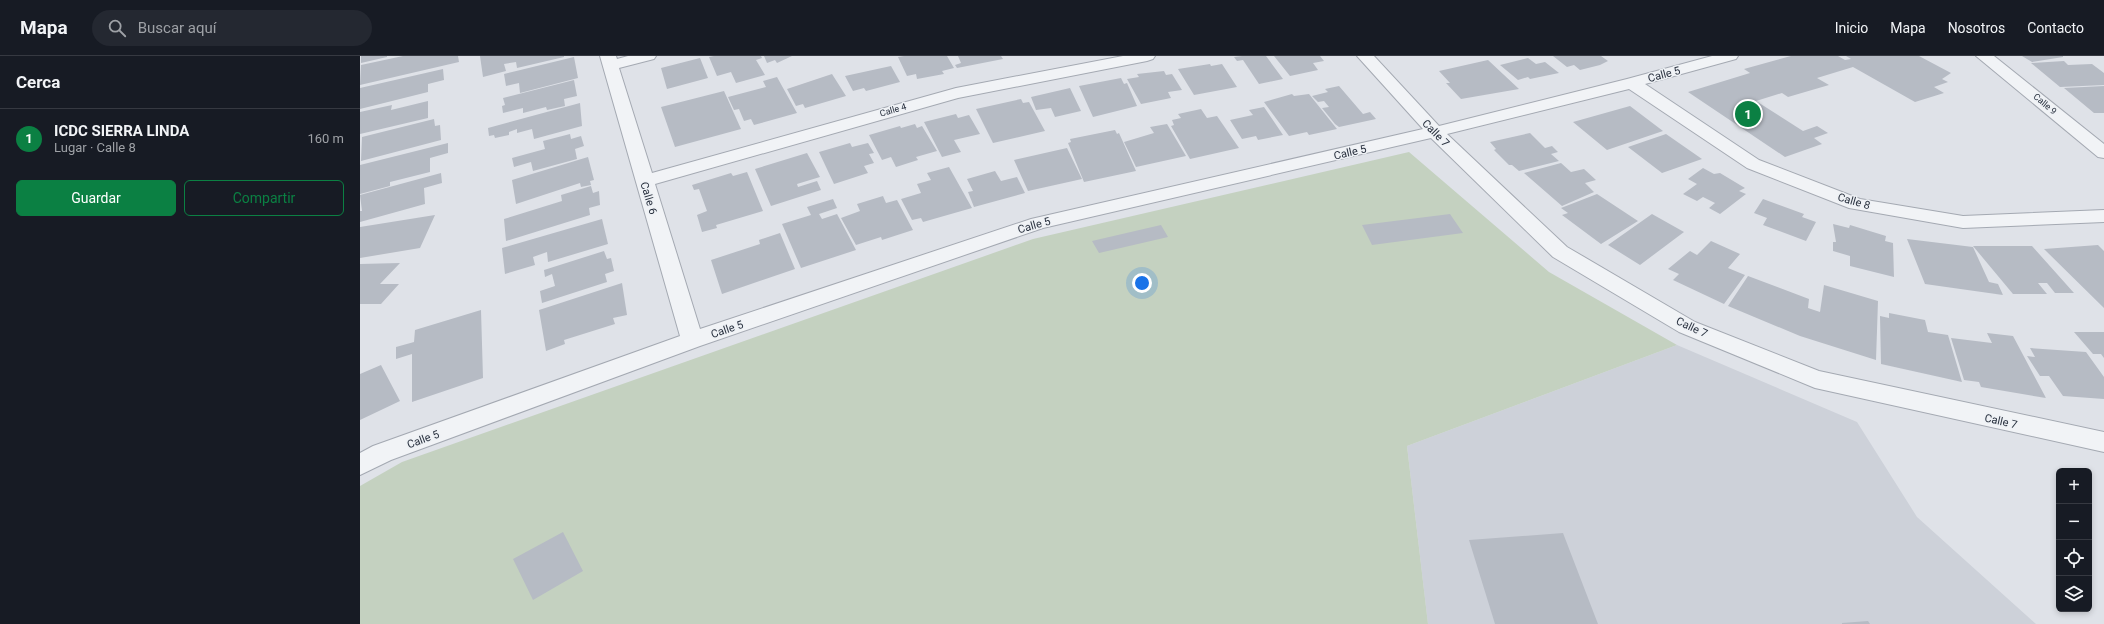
<!DOCTYPE html>
<html lang="es">
<meta charset="utf-8">
<style>
body{margin:0;font-family:Roboto,sans-serif;background:#242831;color:#f1f3f6}
.controls{position:absolute;right:12px;bottom:12px;display:grid;overflow:hidden;border-radius:6px;box-shadow:0 2px 6px #0003}
.controls button{width:36px;height:36px;display:grid;place-items:center;padding:0;border:0;border-bottom:1px solid #363941;background:#171b24;color:#f1f3f6;font:20px sans-serif}
.you{position:absolute;left:782px;top:227px;width:14px;height:14px;margin:-10px;border:3px solid #fff;border-radius:50%;background:#1a73e8;box-shadow:0 0 0 6px #1a73e833}
.badge{display:grid;place-items:center;width:26px;height:26px;border-radius:50%;background:#0b8043;color:#fff;font-size:13px;font-weight:700}
.pin{position:absolute;translate:-50% -50%;border:2px solid #fff;box-shadow:0 1px 4px #0006}
.list{margin:0;padding:0;list-style:none}
h2{display:flex;justify-content:space-between;align-items:center;height:52px;margin:0;padding:0 16px;font-size:17px}
h2 small{font-size:13px;font-weight:400;color:#9ea1a6}
.list li{display:grid;grid-template-columns:26px 1fr auto;gap:12px;align-items:center;box-sizing:border-box;height:60px;padding:0 16px;border-top:1px solid #363941}
.list b{display:block;font-size:15px;white-space:nowrap}
.list p{margin:0;font-size:13px;white-space:nowrap;color:#9ea1a6}
.list em{font-size:13px;font-style:normal;color:#9ea1a6}
.actions{display:flex;gap:8px;padding:12px 16px}
.actions a{flex:1;padding:9px 0;border:1px solid #0b8043;border-radius:6px;text-align:center;font-size:14px;color:#0b8043}
.actions .main{background:#0b8043;color:#fff}
.icon{flex:none;width:22px;height:22px;fill:none;stroke:currentColor;stroke-width:2;stroke-linecap:round;stroke-linejoin:round}
.map{position:relative;flex:none;width:1744px;height:568px;overflow:hidden}
header{display:flex;align-items:center;gap:24px;box-sizing:border-box;height:56px;padding:0 20px;background:#171b24;border-bottom:1px solid #363941}
header strong{font-size:19px}
nav{display:flex;gap:22px;margin-inline-start:auto;font-size:14px}
.search{width:280px;height:36px;background:#242831;display:flex;align-items:center;gap:10px;box-sizing:border-box;padding:0 14px;border-radius:22px;color:#9ea1a6;font-size:15px}
main{display:flex}
aside{flex:1;background:#171b24}
.map>svg:first-child{display:block}
.built{fill:#cdd1d9}
.green{fill:#c4d1c0}
.building{fill:#b6bbc4}
.lines{fill:none;stroke-linecap:round;stroke-linejoin:round}
.minor-casing{stroke:#a4a9b2;stroke-width:2}
.minor{fill:#f1f3f6;fill-rule:evenodd}
.labels{text-anchor:middle;stroke-width:3;stroke-linejoin:round;paint-order:stroke}
.far-street-label{font-size:9px;fill:#28303e;stroke:#eef1f5}
.street-label{font-size:11px;fill:#28303e;stroke:#eef1f5}
</style>
<header>
<strong>Mapa</strong>
<div class="search"><svg class="icon" aria-label="search" viewBox="0 0 24 24"><circle cx="10" cy="10" r="6"/><path d="M15 15l6 6"/></svg>Buscar aquí</div>
<nav><a>Inicio</a><a>Mapa</a><a>Nosotros</a><a>Contacto</a></nav>
</header>
<main>
<aside>
<h2>Cerca<small></small></h2>
<ul class="list">
<li><span class="badge">1</span><div><b>ICDC SIERRA LINDA</b><p>Lugar · Calle 8</p></div><em>160 m</em></li>
</ul>
<div class="actions"><a class="main">Guardar</a><a>Compartir</a></div>
</aside>
<div class="map">
<svg width="1744" height="568" viewBox="0 0 1744 568">
<rect width="100%" height="100%" fill="#dfe2e8"/>
<path class="built" d="M1317,289L1497,366L1557,461L1676,568H1068L1047,390Z"/>
<path class="green" d="M1049,96L1189,216L1317,289L1047,390L1068,568H0V430L42,406L673,183Z"/>
<path class="building" d="M1,0H27V1L1,7Z
M43,0H98L99,6L0,29L1,9Z
M120,0H204V1L157,12L156,6L144,8L146,15L123,21Z
M354,0H401L402,2L396,4L405,19L376,27L371,16L357,20L349,1Z
M404,0H432L417,7L415,4L407,7Z
M544,0H587L594,12L582,15L584,18L557,23L556,18L547,20L538,1Z
M598,0H641L643,3L597,12L595,9L601,7Z
M882,0H906L923,23L899,28L883,4L877,5L874,1Z
M914,0H960L964,5L953,7L958,14L930,20Z
M1193,0H1241L1248,5L1240,9L1220,14L1214,9L1207,11Z
M1431,0H1478L1485,4L1491,3L1486,0H1559L1591,17L1582,23L1588,26L1574,31L1584,37L1555,46L1493,11L1457,22L1469,29L1428,41L1422,37L1396,45L1443,75L1457,70L1468,77L1454,82L1462,88L1425,101L1328,36L1390,17L1384,13Z
M1662,0H1703V1L1672,6Z
M214,1L218,22L160,37L159,27L146,30L144,18Z
M340,2L348,22L307,33L301,12Z
M1168,2L1176,8L1185,6L1199,17L1170,23L1168,21L1158,24L1140,9Z
M1128,4L1159,33L1101,43L1086,27H1090L1079,15Z
M1704,5L1708,9L1732,8L1744,17V29L1700,31L1671,7Z
M850,8L851,10L862,8L877,31L834,39L818,13Z
M531,10L540,26L506,35L504,32L493,35L485,20Z
M83,13L84,24L68,28V36L0,53V32Z
M804,15L806,19L812,18L822,34L808,36L811,42L781,48L767,23L779,21L777,18Z
M472,18L486,40L445,52L443,48L436,50L427,33Z
M417,21L437,57L394,69L391,63L384,65L379,53L374,54L368,41L406,31L403,25Z
M761,22L764,28L767,27L777,50L733,61L719,30Z
M214,24L217,40L204,43L205,50L187,54L186,51L163,57V52L143,57L142,50L145,49L143,42Z
M979,30L1003,58L1010,56L1016,63L979,71L975,68L962,52L969,51L964,45L958,46L952,40L968,36L965,33Z
M1744,30V57H1734L1704,32Z
M710,32L721,55L695,61L691,52L676,54L671,41Z
M364,35L381,73L315,91L301,51Z
M932,38L934,40L949,38L977,73L949,79L947,76L929,80L904,46Z
M661,43L663,47L669,46L685,75L633,87L616,53Z
M68,45V62L0,78V56L32,49L31,54Z
M220,47L222,70L174,83L172,73L157,77V73L149,76V79L135,82L134,79L129,80L128,72Z
M1270,50L1303,75L1247,94L1213,66Z
M904,51L923,79L898,84L896,80L882,83L870,64L893,59L889,54Z
M841,53L847,62L857,60L879,92L830,103L811,70L814,69L812,64L821,62L818,58Z
M596,58L598,62L609,59L620,78L594,84L601,96L582,101L564,66Z
M74,63L75,70L80,69L81,84L1,105L2,81Z
M555,68L557,72L562,70L577,95L556,101L558,104L536,111L531,101L522,104L509,79L540,70L541,72Z
M807,68L826,100L776,111L764,86L794,77L790,71Z
M755,74L757,78L759,77L776,115L724,126L708,87L711,86L710,83Z
M1170,77L1185,92L1192,90L1198,96L1191,98L1199,105L1159,115L1152,109H1149L1134,94L1136,93L1130,86Z
M210,78L211,83L221,80L224,90L215,93L217,103L173,115L171,106L154,111L152,102L185,93L183,85Z
M1306,78L1342,103L1302,117L1268,91Z
M88,87V97L70,102V116L30,126V130L0,138V109Z
M490,87L492,91L508,87L514,97L509,98L514,107L504,110L508,117L474,128L459,96Z
M707,92L722,123L668,135L654,104Z
M447,97L460,121L437,128L438,131L457,125L461,134L411,150L395,113Z
M228,101L234,124L230,125L231,129L221,131L220,127L156,148L152,124Z
M1201,107L1211,116L1224,113L1236,124L1225,127L1234,136L1202,150L1164,117Z
M589,111L612,152L563,166L561,162L552,164L541,143L561,137L557,128L571,124L567,117Z
M1343,112L1354,118L1360,117L1385,132L1379,135L1386,138L1360,158L1349,152L1355,147L1343,141L1337,145L1323,138L1337,128L1328,123Z
M635,115L641,125L657,121L665,137L614,151L608,136L613,135L607,123Z
M387,116L403,155L356,169L357,172L342,176L337,159L347,155L339,133L334,134L332,129L371,117L373,120Z
M81,117L82,127L64,132L65,148L0,166V155H2L0,139Z
M231,130L233,137L239,135L240,149L229,152L230,159L146,185L144,163L202,145L201,139Z
M1237,138L1278,165L1241,188L1202,159L1208,157L1201,152Z
M523,140L526,147L537,144L553,174L522,184L521,181L496,189L481,162L500,155L497,148Z
M473,143L477,152L459,158L462,163L477,158L496,194L441,212L422,168L451,159L447,151Z
M1403,143L1444,158L1442,161L1456,166L1446,185L1403,169L1407,162L1394,157Z
M1090,158L1103,177L1012,189L1002,169Z
M1292,158L1324,176L1280,209L1248,189Z
M75,159L60,192L0,202V171Z
M242,163L248,188L188,206L187,196L173,201L175,209L145,218L142,192Z
M1473,168L1489,172L1490,169L1526,180L1525,185L1533,187L1534,221L1490,210V200L1473,195V186H1476Z
M801,169L808,181L739,197L732,185Z
M420,177L435,213L362,238L351,204L400,188L399,184Z
M1547,183L1613,191L1629,226L1638,228L1643,239L1565,228Z
M1351,185L1380,198L1368,212L1385,219L1364,248L1313,224L1319,218L1308,213L1330,195L1337,199Z
M1738,189L1744,195V252L1684,193Z
M1613,190H1672L1714,237H1695L1687,227H1678L1687,238H1653Z
M244,195L247,203L251,202L254,215L245,218L247,226L182,247L180,235L195,230L192,218L185,221L184,214Z
M40,207L20,228H39L21,248H0V208Z
M1388,220L1449,243L1448,252L1460,256L1464,229L1518,245L1516,304L1440,280L1368,250Z
M262,227L267,259L253,262L255,268L204,284L205,288L186,295L179,254Z
M121,254L123,322L52,346V298L36,303V291L54,286L55,274Z
M1529,257L1565,264L1568,276L1588,279L1602,326L1521,308L1520,260L1529,262Z
M1714,276H1744V302L1741,298H1733Z
M1627,277L1653,280L1686,342L1621,331L1619,326L1604,324L1591,282L1632,287Z
M1670,292L1726,296L1744,321V343L1703,340L1689,320H1680L1667,300L1675,301Z
M21,309L40,345L0,364V318Z
M203,476L223,515L173,544L153,503Z
M1203,477L1238,568H1135L1109,484Z
M1508,565L1510,568H1482V567Z"/>
<g class="lines">
<defs>
<path id="minor" d="M240,0H256L257,3L268,0H296L294,3L259,12L292,117L596,32L763,0H795L793,3L787,5L598,42L295,128L340,273L671,163L1063,73L997,0H1014L1079,70L1267,23L1352,0H1378L1376,3L1285,28L1399,104L1500,143L1603,160L1744,154V166L1603,172L1489,152L1387,112L1269,33L1087,78L1207,191L1335,266L1459,315L1744,376V396L1455,332L1319,276L1193,201L1071,82L683,172L340,290L31,404L0,419V397L13,390L320,280Z
M1616,0H1634L1744,88V102L1738,101Z"/>
</defs>
<use href="#minor" class="minor-casing"/>
<use href="#minor" class="minor"/>
</g>
<g class="labels">
<g class="far-street-label">
<text transform="translate(1685 48) rotate(40)" y="3">Calle 9</text>
<text transform="translate(533 54) rotate(-16)" y="3">Calle 4</text>
</g>
<g class="street-label">
<text transform="translate(1304 18) rotate(-15)" y="4">Calle 5</text>
<text transform="translate(1076 77) rotate(45)" y="4">Calle 7</text>
<text transform="translate(990 96) rotate(-13)" y="4">Calle 5</text>
<text transform="translate(289 142) rotate(73)" y="4">Calle 6</text>
<text transform="translate(1494 145) rotate(16)" y="4">Calle 8</text>
<text transform="translate(674 169) rotate(-16)" y="4">Calle 5</text>
<text transform="translate(1332 271) rotate(25)" y="4">Calle 7</text>
<text transform="translate(367 273) rotate(-19)" y="4">Calle 5</text>
<text transform="translate(1641 365) rotate(13)" y="4">Calle 7</text>
<text transform="translate(63 383) rotate(-20)" y="4">Calle 5</text>
</g>
</g>
</svg>
<div class="controls">
<button>+</button>
<button>−</button>
<button><svg class="icon" aria-label="locate" viewBox="0 0 24 24"><circle cx="12" cy="12" r="6"/><path d="M12 2v4M12 18v4M2 12h4M18 12h4"/></svg></button>
<button><svg class="icon" aria-label="layers" viewBox="0 0 24 24"><path d="M12 4l9 5-9 5-9-5zM3 14l9 5 9-5"/></svg></button>
</div>
<div class="you"></div>
<div class="pin badge" style="left:1388px;top:58px">1</div>
</div>
</main>
